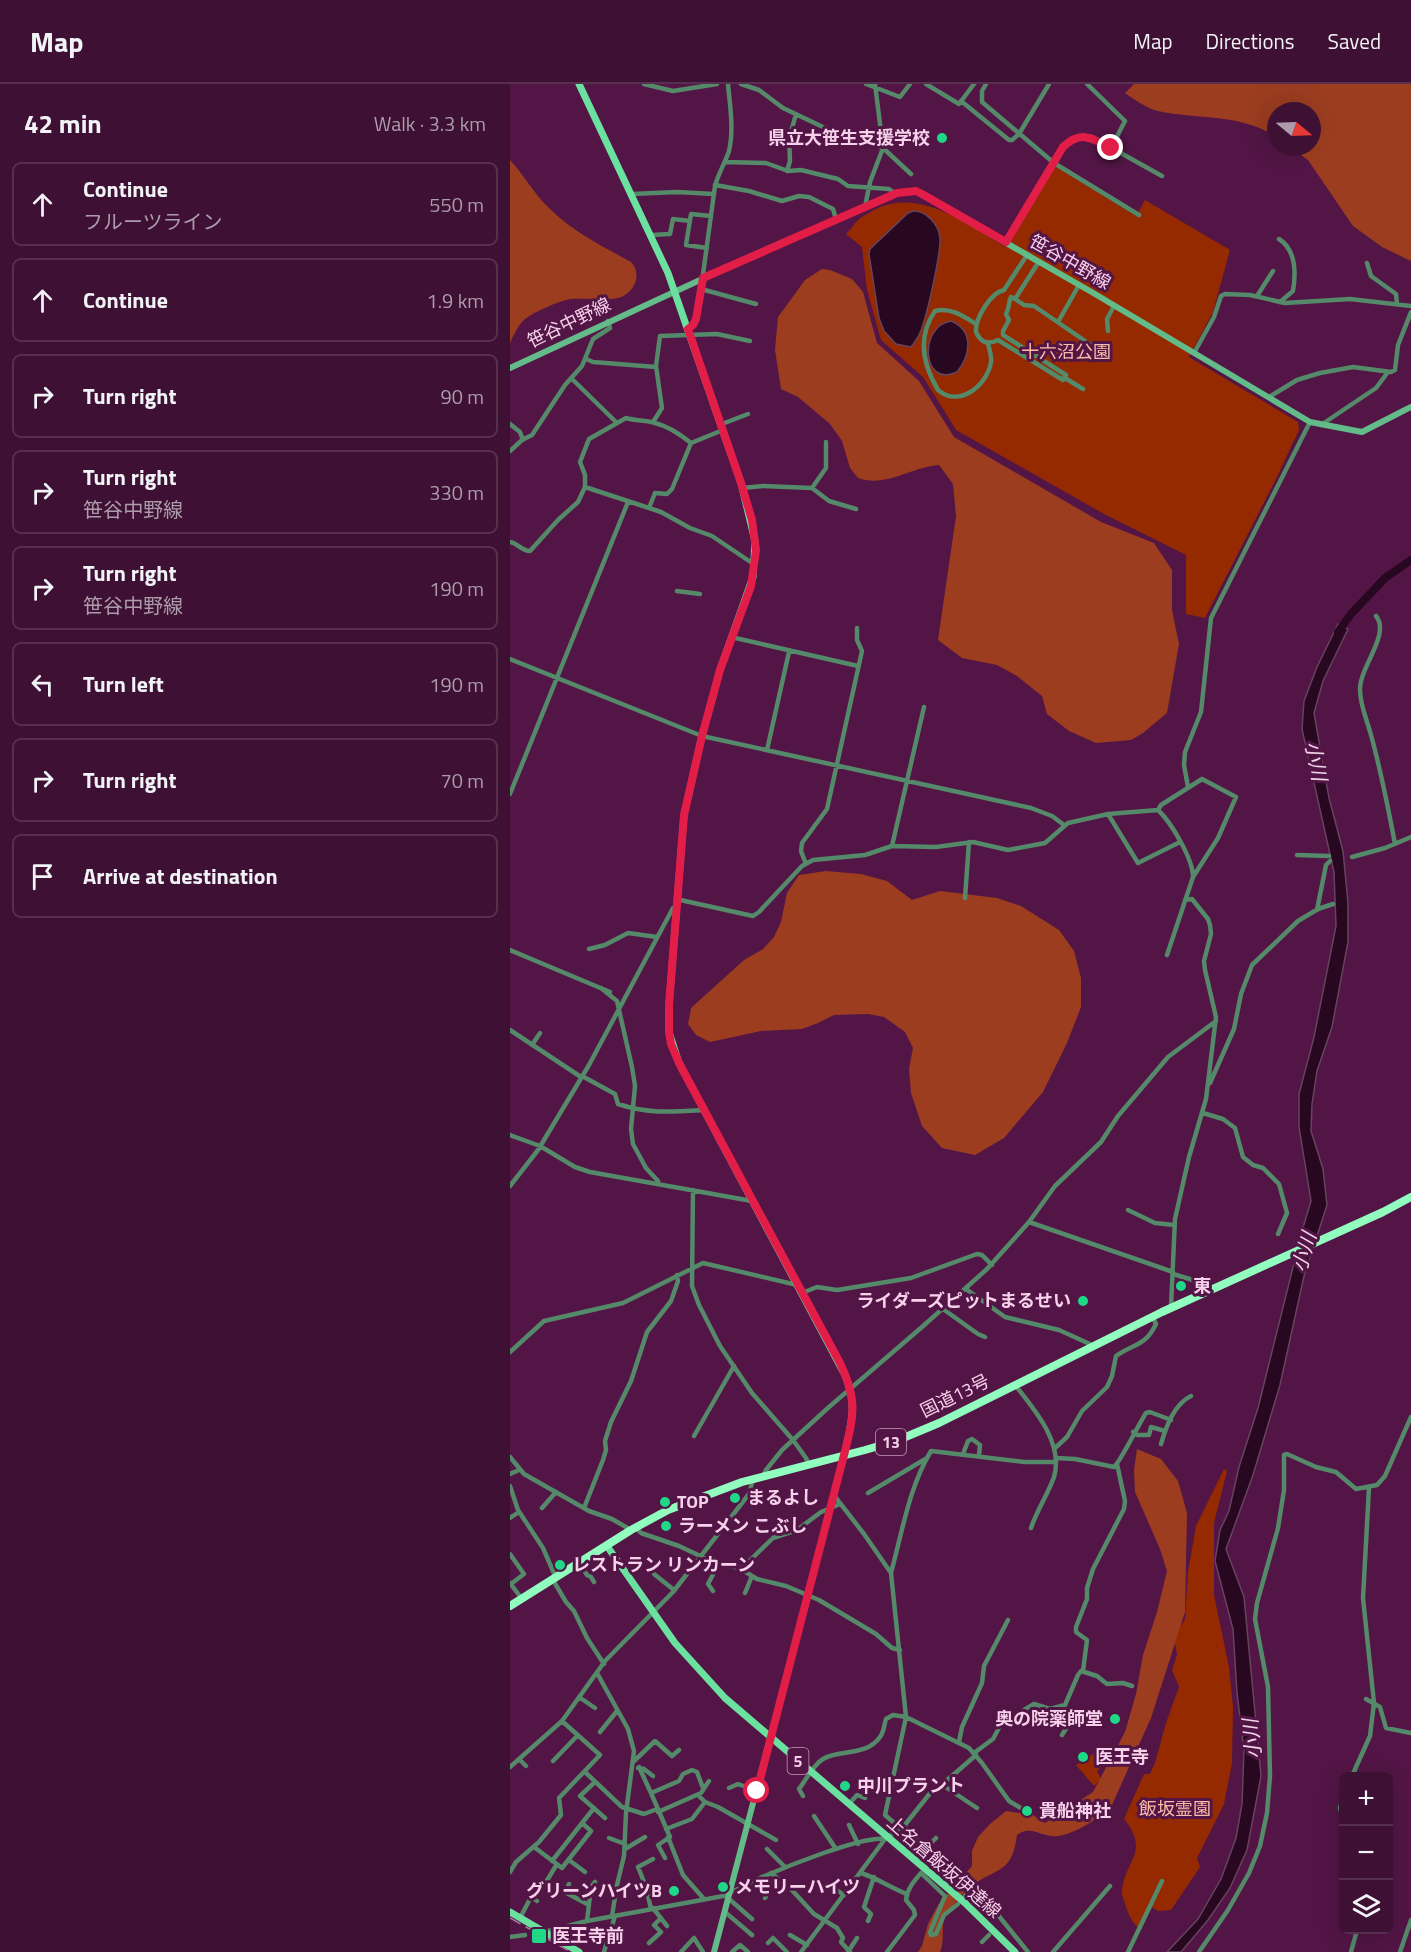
<!DOCTYPE html>
<meta charset="utf-8">
<style>
body{margin:0;font-family:"Titillium Web","Noto Sans JP",sans-serif;background:#45193c;color:#f1f3f6}
.controls{position:absolute;right:18px;bottom:18px;display:grid;overflow:hidden;border-radius:9px;box-shadow:0 6px 24px #0002}
.controls button{width:54px;height:54px;display:grid;place-items:center;padding:0;border:0;border-bottom:2px solid #57304f;background:#3e1034;color:#f1f3f6;font:30px sans-serif}
.compass{position:absolute;left:757px;top:18px;width:54px;height:54px;border-radius:50%;background:#3e1034;box-shadow:0 6px 24px #0002;rotate:109deg}
.stop{position:absolute;width:18px;height:18px;margin:-14px;border:4px solid #e11d48;border-radius:50%;background:#fff}
.stop.end{background:#e11d48;border-color:#fff;box-shadow:0 2px 6px #0008}
.list{margin:0;padding:0;list-style:none}
h2{display:flex;justify-content:space-between;align-items:center;height:78px;margin:0;padding:0 24px;font-size:26px}
h2 small{font-size:20px;font-weight:400;color:#ad9dac}
.list li{display:grid;grid-template-columns:39px 1fr auto;gap:18px;align-items:center;box-sizing:border-box;height:84px;margin:0 12px 12px;padding:0 12px;border:2px solid #57304f;border-radius:9px}
.list b{display:block;font-size:22px;white-space:nowrap}
.list p{margin:0;font-size:20px;white-space:nowrap;color:#ad9dac}
.list em{font-size:20px;font-style:normal;color:#ad9dac}
.icon{flex:none;width:33px;height:33px;fill:none;stroke:currentColor;stroke-width:2;stroke-linecap:round;stroke-linejoin:round}
.map{position:relative;flex:none;width:901px;height:1868px;overflow:hidden}
header{display:flex;align-items:center;gap:36px;box-sizing:border-box;height:84px;padding:0 30px;background:#3e1034;border-bottom:2px solid #57304f}
header strong{font-size:28px}
nav{display:flex;gap:33px;margin-inline-start:auto;font-size:21px}
main{display:flex}
aside{flex:1;background:#3e1034}
.map>svg:first-child{display:block}
.green{fill:#952a00}
.forest{fill:#9c3d20}
.water{fill:#280721;stroke:#66445e;stroke-width:1.5}
.lines{fill:none;stroke-linecap:round;stroke-linejoin:round}
.river{stroke:#280721;stroke-width:8}
.street{stroke:#54896a;stroke-width:4.5}
.secondary{stroke:#62bb88;stroke-width:6}
.primary{stroke:#6be1a0;stroke-width:7}
.highway{stroke:#91fdbf;stroke-width:8}
.rail{stroke:#ad7da1;stroke-width:1.5;stroke-dasharray:12 6;stroke-linecap:butt}
.route{stroke:#e11d48;stroke-width:8}
.poi-dot{fill:#1ed888;stroke:#521545;stroke-width:2}
.labels{text-anchor:middle;stroke-width:6;stroke-linejoin:round;paint-order:stroke}
.shield{fill:#521545;stroke:#c699b9;stroke-width:1.5}
.shield-label{font-size:16px;font-weight:bold;fill:#f7d1eb}
.poi-label{font-size:18px;font-weight:bold;fill:#f7d1eb;stroke:#521545;text-anchor:start}
.street-label{font-size:18px;fill:#f7d1eb;stroke:#521545}
.park-label{font-size:18px;fill:#fbbba8;stroke:#521545}
.water-label{font-size:20px;font-style:italic;fill:#f2d7ea;stroke:#521545}
</style>
<header>
<strong>Map</strong>
<nav><a>Map</a><a>Directions</a><a>Saved</a></nav>
</header>
<main>
<aside>
<h2>42 min<small>Walk · 3.3 km</small></h2>
<ul class="list">
<li><svg class="icon" aria-label="ahead" viewBox="0 0 24 24"><path d="M12 20V5M6 11l6-6 6 6"/></svg><div><b>Continue</b><p>フルーツライン</p></div><em>550 m</em></li>
<li><svg class="icon" aria-label="ahead" viewBox="0 0 24 24"><path d="M12 20V5M6 11l6-6 6 6"/></svg><div><b>Continue</b></div><em>1.9 km</em></li>
<li><svg class="icon" aria-label="right" viewBox="0 0 24 24"><path d="M7 20v-9h11M14 6l5 5-5 5"/></svg><div><b>Turn right</b></div><em>90 m</em></li>
<li><svg class="icon" aria-label="right" viewBox="0 0 24 24"><path d="M7 20v-9h11M14 6l5 5-5 5"/></svg><div><b>Turn right</b><p>笹谷中野線</p></div><em>330 m</em></li>
<li><svg class="icon" aria-label="right" viewBox="0 0 24 24"><path d="M7 20v-9h11M14 6l5 5-5 5"/></svg><div><b>Turn right</b><p>笹谷中野線</p></div><em>190 m</em></li>
<li><svg class="icon" aria-label="left" viewBox="0 0 24 24"><path d="M17 20v-9H6M10 6l-5 5 5 5"/></svg><div><b>Turn left</b></div><em>190 m</em></li>
<li><svg class="icon" aria-label="right" viewBox="0 0 24 24"><path d="M7 20v-9h11M14 6l5 5-5 5"/></svg><div><b>Turn right</b></div><em>70 m</em></li>
<li><svg class="icon" aria-label="arrive" viewBox="0 0 24 24"><path d="M6 21V4h12l-3 4 3 4H6"/></svg><div><b>Arrive at destination</b></div></li>
</ul>
</aside>
<div class="map">
<svg width="901" height="1868" viewBox="0 0 901 1868">
<rect width="100%" height="100%" fill="#521545"/>
<path class="green" d="M545,82L626,132L635,116L720,166L703,228L679,273L788,338L789,346L766,395L695,534L676,530V471L594,430L446,346L413,293L371,256L357,206L352,163L336,150C341,145 344,140 348,136C351,133 357,130 360,128C407,100 456,140 496,163Z
M714,1385L717,1387L704,1439V1511L719,1583L723,1623L722,1679L714,1720L687,1774L690,1783L661,1826L648,1827L642,1823L631,1846C623,1840 619,1832 616,1823C615,1818 612,1813 612,1810C612,1778 642,1770 614,1735L634,1690H640L645,1679L656,1639L669,1603L662,1586L667,1571L664,1553L675,1535L678,1488L686,1442Z
M592,1664L597,1666L598,1676L587,1687L591,1695L584,1702L566,1681Z"/>
<path class="forest" d="M624,0H901V177L872,163L843,142L798,76L780,63H802V27H766V53C731,29 688,36 648,27C636,24 625,16 615,9Z
M0,76C14,91 24,110 39,124C63,148 92,162 121,178C133,190 124,210 108,214C93,217 76,214 61,215C51,216 18,230 12,238C7,244 3,252 0,259Z
M312,185L320,186L342,195L353,208L367,259L409,297L444,353L591,438L644,459L662,486V526L669,560L657,629L633,649L621,656L586,659L559,647L537,630L532,612L507,592L487,581L452,574L428,556L446,432L443,400L429,381C401,383 376,404 348,394L340,384L332,357L320,340L288,313L271,305L265,266L268,233L295,196Z
M316,787L351,790L377,797L402,816L430,807L487,814L511,822L549,846L564,867L571,894V923L557,959L533,1008L494,1054L465,1071L432,1064L412,1042L401,1009L399,985L403,964L395,948L374,933L358,930L324,931L308,939L292,945L251,947L200,958L186,951L178,940L181,924L234,876L253,865L264,853L271,838L277,809L289,791Z
M627,1365L651,1375L668,1397L677,1429L675,1528L641,1634L602,1721C588,1735 567,1749 548,1752C532,1754 521,1740 507,1751C502,1791 486,1783 460,1803C452,1810 444,1820 438,1828C429,1838 436,1855 430,1868H408L412,1862L418,1840L428,1821L462,1782V1767L468,1753L480,1740L496,1727L523,1731L535,1739L583,1708L615,1648L626,1610L633,1571L647,1528L657,1487L650,1465L625,1408L624,1386Z"/>
<path class="water" d="M403,127C416,126 429,141 430,154C431,169 416,238 409,251C407,255 404,259 401,263L386,260L374,247L369,234L359,170L360,165L398,129Z
M441,237C465,247 460,272 447,288C412,305 408,242 441,237Z
M828,540L838,545L813,597L804,629L819,714L833,767L838,819V858L822,943L807,987L802,1020L801,1047L813,1085L817,1121L794,1192L770,1301L743,1391L716,1465L734,1513L751,1692L737,1766L720,1804L698,1836L671,1868H657L688,1835L711,1795L726,1754L732,1720L734,1666L727,1609L723,1545L705,1477L710,1446L719,1427L729,1383L748,1324L792,1147L801,1117L789,1043V1010L804,953L826,842L824,788L792,645L794,617L807,583Z"/>
<g class="lines">
<path class="river" d="M828,548L841,530L875,494L901,476"/>
<path class="street" d="M134,0L163,7L207,0
M231,0L249,6L273,24L315,44L373,64L401,90
M356,0L390,13L400,0
M416,0L449,20L464,0
M476,0L472,7V18L544,79L629,131
M577,0L615,37L601,64
M451,17L499,56H502L509,50L539,0
M215,78L256,79L278,87L291,86L328,95L338,102L379,105L386,110
M277,87L280,77L279,55L286,30
M205,101L239,107L272,117L289,112L299,113L323,125L326,135
M122,110L167,108L204,110
M355,123L360,98L373,64L365,0
M142,151L160,150L163,135L180,137
M769,155C786,166 786,189 783,207L770,218
M496,158L553,63C562,54 569,52 582,53L652,92
M197,164L176,161L181,130L201,132
M517,171L528,179L505,215L501,213C498,219 500,223 496,230L499,236L493,247V251L556,291L553,296L488,256C478,261 471,259 466,248C465,235 480,209 494,206Z
M857,179L861,192L886,210L887,220
M191,205L246,220
M747,212L763,187
M505,215L514,221L524,222L584,263
M548,238L569,201
M466,240C453,232 440,223 425,227C407,253 413,281 428,306C449,324 477,302 481,278C482,272 479,265 478,259
M178,245L183,241L186,235L191,205L205,102C208,90 215,79 219,67C224,45 220,22 218,0
M598,247L597,235L604,222
M684,269L704,233L711,212L715,210L740,211L775,219L840,215L901,222
M76,275L83,278L146,283
M61,294L106,338
M555,294L573,305
M759,313L787,296L810,289L843,283L881,288L885,286L888,261L901,228
M143,338L152,324L146,282L150,252L207,250L240,257
M0,340L10,348L13,356
M212,340L238,330
M811,341L866,304L878,288
M181,359L213,346
M0,367L12,356L22,351L55,301L72,282L83,255L100,244L98,237
M75,403V391L70,378L79,355L116,334C126,337 136,336 145,339C158,342 171,351 181,359L162,405L157,410L145,409L139,424
M232,404L253,402L302,404L316,384V358
M302,404L319,417L346,425
M0,458C8,459 11,467 20,467L48,436L68,418L75,403L151,428L180,444L202,452L245,481
M167,507L190,510
M866,532C881,550 849,584 850,606C850,621 857,636 861,651C871,687 878,723 885,760
M221,553L348,582
M0,575L192,652L521,724L542,732L554,741
M257,666L279,568
M678,703L674,681L675,668L691,628L701,534L800,338
M0,710L118,418
M648,726L651,721L692,695L726,713L708,754L683,793
M598,730L628,779L670,758
M382,762L414,623
M787,771L819,772
M842,773L875,764L901,753
M296,780L291,767L292,759L317,725L352,567L347,556V544
M455,814L459,758
M166,815L243,832L249,828L292,782L303,776L355,771L382,762L426,763L463,758L498,766L535,759L558,739L598,730L648,726C661,738 683,775 683,793L657,871
M807,826L816,781L820,777
M79,865L95,861L118,849L147,853
M0,866L100,908
M91,904L107,917L122,983L125,1002L121,1045L123,1060L136,1084L148,1097V1099
M0,946L71,993
M22,961L30,949
M72,992L105,1010L108,1020C138,1030 162,1028 194,1026
M700,999L724,945L731,910L742,881L788,837L808,825L823,820
M693,1029L713,1035L725,1044L733,1073L743,1081L753,1084L769,1100L777,1129L768,1150
M0,1051L30,1062L65,1083L80,1088L242,1117
M0,1102L28,1066L79,981L163,824L166,822
M183,1106L182,1202L189,1221L210,1262L242,1309L283,1356L296,1374L299,1381
M618,1126L645,1139L664,1141
M519,1138L663,1188
M663,1190L686,1197H690L696,1207
M456,1205L495,1233L549,1246L582,1261
M292,1209L307,1203L327,1206L401,1194L467,1170L472,1171L482,1181
M661,1223L665,1135L679,1073L696,1015L706,933L695,886L694,877L701,850L700,841L698,835L682,815L675,816
M433,1225L468,1250L475,1253
M0,1268L34,1237L113,1219L193,1179L287,1201
M505,1301C524,1325 554,1359 544,1393C538,1410 527,1426 521,1444
M623,1348L627,1351H639L641,1343L655,1347
M184,1352L224,1282
M651,1360C656,1343 664,1320 681,1312
M544,1365L557,1353L572,1327L597,1303L602,1292L606,1272C624,1259 635,1263 646,1240L642,1232
M453,1370L458,1357L462,1355L470,1361L469,1371
M0,1373L14,1390L79,1427L102,1435L121,1446
M546,1374L565,1375L604,1383C611,1377 628,1341 636,1329L640,1328L661,1336
M0,1390L9,1386
M253,1393L256,1386L272,1366L319,1323L412,1243L477,1185L519,1138L545,1102L591,1058L608,1032L658,973L706,937
M0,1402L8,1426L33,1464L46,1494
M358,1409L417,1374
M323,1410L354,1450L381,1489
M32,1424L46,1408
M74,1424L93,1376L96,1366L95,1357L101,1338L121,1297L137,1248L161,1217L168,1197L167,1191
M0,1434L9,1428
M126,1444L131,1449L169,1462L203,1478L229,1484L247,1495L276,1502L309,1516L366,1550L382,1564L390,1566
M0,1470L14,1490L1,1500
M69,1479L77,1491L81,1493L84,1498
M231,1485L263,1454L287,1446L311,1428L330,1420
M144,1490L164,1506
M43,1496L56,1518L64,1527L77,1554L94,1580
M0,1499L12,1515
M203,1507L198,1500L209,1479
M235,1509L242,1492
M573,1587L577,1556L566,1548V1543L577,1515V1504L583,1485L614,1425L615,1417L607,1380
M87,1589L118,1645L124,1667L116,1729L114,1772L107,1801L102,1832
M69,1613L85,1624
M856,1615L870,1623L876,1644L901,1649
M551,1622L562,1635L552,1651
M90,1648L107,1627
M449,1658L452,1643L472,1599L474,1582L498,1536
M464,1669L483,1655L491,1640L524,1620L540,1625L555,1621L568,1591L571,1587L587,1592L597,1600L613,1599L622,1602
M9,1675L16,1682
M43,1677L68,1651
M123,1678L145,1657L162,1672L169,1666
M0,1683L52,1637L95,1577L163,1508L239,1410L243,1395
M129,1683L141,1709
M128,1684L134,1685L143,1692
M75,1688L112,1723L134,1730L147,1725
M842,1692L860,1652L864,1619L853,1514L859,1404
M85,1698L70,1712L95,1734
M431,1700L467,1724
M219,1704L228,1700L247,1707
M834,1709L830,1724L834,1739
M188,1711L195,1718L208,1723L266,1756
M293,1712L289,1705C296,1696 303,1681 313,1675C329,1665 356,1673 370,1653C374,1648 374,1641 376,1635L383,1631L396,1633L459,1664L472,1679L499,1717L514,1726
M339,1720L347,1711L355,1714
M148,1728L191,1709L199,1697
M304,1732L326,1765
M339,1741L348,1760
M394,1742L445,1793
M390,1744L375,1731L396,1633L381,1489C392,1449 399,1403 421,1367L514,1378H546
M156,1745L182,1735L195,1718
M158,1753L173,1791L194,1815
M99,1754L115,1760
M24,1763L52,1784L81,1747L72,1739
M417,1763L426,1754
M115,1765L135,1753
M257,1765L275,1783
M155,1774L148,1761L160,1753L141,1709L169,1697L173,1690L182,1686L187,1688L193,1704
M59,1776L75,1788
M42,1777L84,1724
M47,1780L36,1798L79,1821
M0,1788L6,1778L29,1758L51,1731L49,1714L90,1671L52,1637
M261,1789L280,1804L304,1830L327,1844L333,1854L331,1858L340,1868
M351,1789C367,1794 381,1804 397,1810
M319,1801L334,1811
M55,1808L59,1800
M220,1808C230,1806 240,1798 250,1794C273,1784 353,1751 375,1755
M455,1812L465,1803L467,1805L518,1868
M218,1814L242,1835
M255,1814L266,1794
M143,1824L157,1842
M141,1825L136,1803L128,1783L143,1775
M215,1828L242,1851
M10,1834L21,1813L27,1817
M77,1837L81,1803L85,1798
M358,1837L361,1830L354,1823L364,1793
M34,1848L77,1837L219,1811
M280,1851L297,1861
M0,1853L15,1851
M472,1858L479,1851
M139,1859L151,1848L144,1841L151,1834
M258,1859L263,1854L277,1868
M94,1868L105,1832
M171,1868L184,1854L193,1868
M222,1868L230,1861L238,1868
M291,1868L375,1755L394,1742L421,1708L442,1692L466,1671
M338,1868L347,1854
M377,1868L405,1831L404,1826L396,1816C397,1805 404,1797 411,1789L435,1812L420,1848L421,1851L426,1850L434,1831L448,1820
M543,1868L600,1802
M618,1868L652,1797
M689,1868L718,1826L739,1789L750,1762L757,1729L760,1692L758,1603L745,1535L747,1519L768,1444L774,1406V1371L777,1370L806,1383L826,1388L846,1405L867,1401L875,1392L901,1333
M841,1868L847,1846
M890,1868L901,1836"/>
<path class="secondary" d="M0,284L244,171L387,109L406,107L585,210L800,338L852,348L901,323
M204,1868L334,1372"/>
<path class="primary" d="M69,0L158,189L231,399L245,457L243,493L210,586L192,652L174,731L159,921V948L169,979L335,1291C348,1321 341,1341 334,1372
M97,1462L165,1559L215,1614L454,1818L505,1868
M0,1828L69,1868"/>
<path class="highway" d="M0,1522L121,1446L158,1426L232,1398L355,1366L386,1357L429,1339L652,1228L873,1128L901,1113"/>
<path class="rail" d="M0,1834L61,1868"/>
</g>
<g class="lines">
<path class="route" d="M247,1707L334,1371C344,1331 348,1318 330,1279L169,979L161,960L159,948V921L174,731L192,652L210,586L241,502L246,466L242,436L231,399L178,245L183,241L186,235L193,194L387,109L406,107L412,110L496,158L553,63C571,46 582,54 601,64"/>
</g>
<g class="poi-dot">
<circle cx="432" cy="54" r="6"/>
<circle cx="671" cy="1202" r="6"/>
<circle cx="573" cy="1217" r="6"/>
<circle cx="225" cy="1414" r="6"/>
<circle cx="155" cy="1418" r="6"/>
<circle cx="156" cy="1442" r="6"/>
<circle cx="50" cy="1481" r="6"/>
<circle cx="605" cy="1635" r="6"/>
<circle cx="573" cy="1673" r="6"/>
<circle cx="335" cy="1702" r="6"/>
<circle cx="517" cy="1727" r="6"/>
<circle cx="213" cy="1803" r="6"/>
<circle cx="164" cy="1807" r="6"/>
<rect x="21" y="1844" width="16" height="16" rx="3"/>
</g>
<g class="labels">
<g class="shield">
<rect x="366" y="1345" width="30" height="26" rx="4.5"/>
<rect x="277.5" y="1664" width="21" height="26" rx="4.5"/>
</g>
<g class="shield-label">
<text x="381" y="1364">13</text>
<text x="288" y="1683">5</text>
</g>
<g class="poi-label">
<text x="420" y="60" text-anchor="end">県立大笹生支援学校</text>
<text x="683" y="1208">東</text>
<text x="561" y="1223" text-anchor="end">ライダーズピットまるせい</text>
<text x="237" y="1420">まるよし</text>
<text x="167" y="1424">TOP</text>
<text x="168" y="1448">ラーメン こぶし</text>
<text x="62" y="1487">レストラン リンカーン</text>
<text x="593" y="1641" text-anchor="end">奥の院薬師堂</text>
<text x="585" y="1679">医王寺</text>
<text x="347" y="1708">中川プラント</text>
<text x="529" y="1733">貴船神社</text>
<text x="225" y="1809">メモリーハイツ</text>
<text x="152" y="1813" text-anchor="end">グリーンハイツB</text>
<text x="42" y="1858">医王寺前</text>
</g>
<g class="street-label">
<text transform="translate(560 178) rotate(30)" y="6">笹谷中野線</text>
<text transform="translate(59 239) rotate(-26)" y="6">笹谷中野線</text>
<text transform="translate(445 1312) rotate(-26)" y="6">国道13号</text>
<text transform="translate(434 1783) rotate(41)" y="6">上名倉飯坂伊達線</text>
</g>
<g class="park-label">
<text x="556" y="274">十六沼公園</text>
<text x="665" y="1731">飯坂霊園</text>
</g>
<g class="water-label">
<text transform="translate(806 677) rotate(79)" y="7">小川</text>
<text transform="translate(794 1168) rotate(-74)" y="7">小川</text>
<text transform="translate(742 1655) rotate(-96)" y="7">小川</text>
</g>
</g>
</svg>
<div class="controls">
<button>+</button>
<button>−</button>
<button><svg class="icon" aria-label="layers" viewBox="0 0 24 24"><path d="M12 4l9 5-9 5-9-5zM3 14l9 5 9-5"/></svg></button>
</div>
<svg class="compass" viewBox="-18 -18 36 36"><path d="M0-13l5 13h-10z" fill="#e53935"/><path d="M0 13l5-13h-10z" fill="#ad9dac"/></svg>
<div class="stop" style="left:247px;top:1707px"></div>
<div class="stop end" style="left:601px;top:64px"></div>
</div>
</main>
